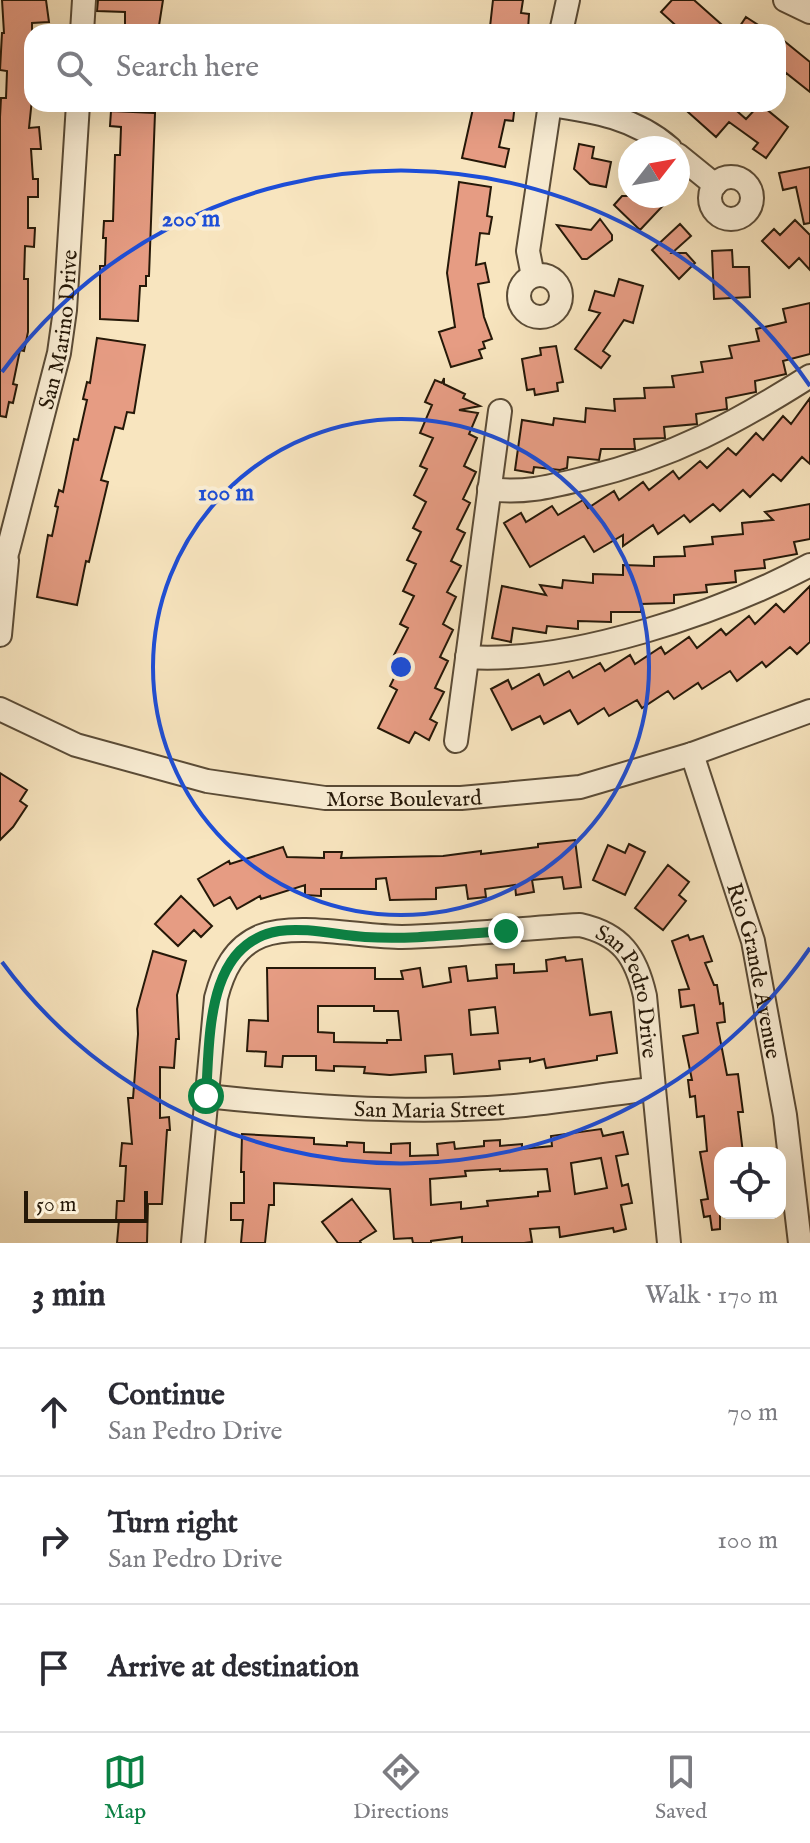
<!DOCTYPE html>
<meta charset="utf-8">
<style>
body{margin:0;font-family:"IM FELL English",serif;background:#f2f2f3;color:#2b2b33}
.controls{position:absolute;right:24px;bottom:24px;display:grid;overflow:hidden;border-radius:16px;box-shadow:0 8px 32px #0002}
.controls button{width:72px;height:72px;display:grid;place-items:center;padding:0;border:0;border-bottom:2px solid #e1e1e2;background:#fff;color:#2b2b33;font:40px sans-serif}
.compass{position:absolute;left:618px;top:136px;width:72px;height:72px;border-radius:50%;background:#fff;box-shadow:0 8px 32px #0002;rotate:59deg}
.scale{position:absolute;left:24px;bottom:20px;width:124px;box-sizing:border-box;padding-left:8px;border:4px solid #251808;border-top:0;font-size:22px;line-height:28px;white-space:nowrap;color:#251808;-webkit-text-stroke:6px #faeed5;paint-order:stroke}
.stop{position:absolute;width:24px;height:24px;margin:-18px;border:6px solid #0b8043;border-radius:50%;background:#fff}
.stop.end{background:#0b8043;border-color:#fff;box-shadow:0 2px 8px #0008}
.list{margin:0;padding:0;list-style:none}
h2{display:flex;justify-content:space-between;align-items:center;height:104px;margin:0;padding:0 32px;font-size:34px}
h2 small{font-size:26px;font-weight:400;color:#7c7c81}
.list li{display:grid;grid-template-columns:52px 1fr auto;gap:24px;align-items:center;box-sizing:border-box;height:128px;padding:0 32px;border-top:2px solid #e1e1e2}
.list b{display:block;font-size:30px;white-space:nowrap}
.list p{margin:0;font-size:26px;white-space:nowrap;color:#7c7c81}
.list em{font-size:26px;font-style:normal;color:#7c7c81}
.icon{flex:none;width:44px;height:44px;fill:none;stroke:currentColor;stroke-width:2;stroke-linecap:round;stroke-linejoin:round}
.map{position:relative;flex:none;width:810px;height:1243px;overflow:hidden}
.search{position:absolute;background:#fff;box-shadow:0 8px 32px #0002;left:24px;right:24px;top:24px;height:88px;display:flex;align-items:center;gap:20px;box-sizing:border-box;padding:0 28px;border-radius:24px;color:#7c7c81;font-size:30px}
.sheet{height:488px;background:#fff}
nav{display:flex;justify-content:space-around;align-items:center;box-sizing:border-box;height:112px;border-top:2px solid #e1e1e2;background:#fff;font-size:22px;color:#7c7c81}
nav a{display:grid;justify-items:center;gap:4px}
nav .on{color:#0b8043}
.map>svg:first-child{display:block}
.building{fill:#e69c83;stroke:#251808;stroke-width:2;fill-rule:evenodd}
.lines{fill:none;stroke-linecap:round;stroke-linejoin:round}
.minor-casing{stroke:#5a4b36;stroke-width:26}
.minor{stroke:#faeed5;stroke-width:22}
.route{stroke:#0b8043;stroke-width:10}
.ring{fill:none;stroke:#1d4ed8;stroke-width:4}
.labels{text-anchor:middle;stroke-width:8;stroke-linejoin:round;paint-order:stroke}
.street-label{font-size:22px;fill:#251808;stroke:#faeed5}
.centre{fill:#1d4ed8;stroke:#faeed5;stroke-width:4}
.ring-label{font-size:24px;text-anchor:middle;font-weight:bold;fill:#1d4ed8;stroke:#faeed5;stroke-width:8;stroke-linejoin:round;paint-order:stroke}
</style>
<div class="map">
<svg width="810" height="1243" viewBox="0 0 810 1243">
<rect width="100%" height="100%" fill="#f8e5bf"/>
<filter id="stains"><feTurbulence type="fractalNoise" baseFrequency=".0025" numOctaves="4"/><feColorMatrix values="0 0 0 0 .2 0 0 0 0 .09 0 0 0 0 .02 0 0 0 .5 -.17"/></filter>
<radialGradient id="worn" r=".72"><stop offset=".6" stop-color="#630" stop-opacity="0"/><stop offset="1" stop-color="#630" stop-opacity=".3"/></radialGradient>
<path class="building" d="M2,0H46L49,22L32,23V99L29,128L39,127L41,149H31L33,179H38V197H28V228H35L34,247L25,246L24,279H28V332L24,351L20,350L13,384L17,385L13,403L9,402L6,417L0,416V117L1,98H6L7,71L0,70L2,33H4Z
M98,0H163L158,32H125V12L97,11Z
M493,0H523L521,13L529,14L528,30L490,27Z
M672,0H694L730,32H683L661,12Z
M746,17L769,32H736Z
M778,36L810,62V92L786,73L778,83Z
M474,104H515L513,121L505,120L499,147L509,149L505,167L462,158Z
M679,104H729L746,119L760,104L788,127L766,158L753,149L758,143L729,122L716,137Z
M111,111L155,113L149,276H146V286H140L138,321L100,319V266H105L106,238H103L104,221H113L115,155H120L121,127L110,126Z
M579,144L594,147L592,158L611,162L606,187L590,184L574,169Z
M810,167V223L804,224L796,187L783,190L779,173Z
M459,182L491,187L487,216L492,217L489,234L480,233L476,265L485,263L489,282L478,284L484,317L492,339L483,342L485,348L479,350L482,358L451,367L439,332L455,327L447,273Z
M622,196H672L640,230L614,205Z
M600,219L612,235V240L587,259H582L557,225L591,230Z
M795,220L810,235V270L799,258L789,268L762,241L774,229L780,235Z
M680,224L691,236L672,253H686L695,263L679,279L652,250Z
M732,250L733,267H749L750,297L714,299L712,251Z
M619,279L643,286L633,323L624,320L603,351L610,356L601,368L575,349L600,313L589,310L595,291L614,296Z
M810,303V354L783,361L786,374L755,381L756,392L726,398L727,409L696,414L697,424L664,427L665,438L634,439L635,449H601L599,460L568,457L567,468L560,470L534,467L533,473L515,470L522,420L553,425L554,418L585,422L586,408L615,411L614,399L645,398L644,388L674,387L672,376L703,372L701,362L732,358L729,346L759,341L756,329L786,322L783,309Z
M97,338L145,345L134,413L127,412L123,429L115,427L101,480L108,482L89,562L86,561L77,605L37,597L48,535L52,536L58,507L55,506L59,490L63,492L74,439L78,440L87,400L83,399L87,382L90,383Z
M556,346L563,382L557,383L558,391L535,395L534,389L527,390L522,359L541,355L540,348Z
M444,378V384L465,394L463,398L480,406L459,410L478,413L469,434L477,438L464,466L476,472L463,499L470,503L457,529L465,533L451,561L461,566L447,592L456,597L443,624L453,630L440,657L448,661L435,688L444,692L430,719L437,723L429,740L415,732L409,743L378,728L397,690L390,686L403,660L394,655L408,628L400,624L414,596L403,591L416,564L407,560L421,532L413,528L426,502L414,495L427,469L420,466L433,438L420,433L432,405L425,402L435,380L442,383Z
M810,398V464L802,457L781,481L773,474L750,497L743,490L720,511L713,504L690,522L684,515L658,534L653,525L623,546V535L594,552L584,536L530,567L504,523L521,513L526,522L552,506L558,515L583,500L588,508L614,491L619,500L643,482L649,490L673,471L679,479L700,461L707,468L728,448L736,455L756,433L763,440L783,416L791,424Z
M810,504V539L794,542L797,554L764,560L765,568L735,571L736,582L706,585L707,592L674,595V603L641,604V612H611V622L578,621V629L547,626L546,633L513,628L511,642L492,638L502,586L546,595L540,585L562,588L563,580L593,583V574L623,575V565L654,566V557L685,556L684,547L713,544L712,537L743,534L742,523L773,520L765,512Z
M810,586V642L797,654L790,647L766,667L762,662L737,681L730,671L702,689L698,683L674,699L668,691L642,708L637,700L609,716L604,708L578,724L570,710L544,724L540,716L512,730L491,689L508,680L512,689L539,674L544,685L569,671L573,678L600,663L605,671L630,655L635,664L661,647L665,654L689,637L697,648L721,629L726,635L749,616L755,624L776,604L784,612Z
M0,773L27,790L20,801L27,806L13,827L0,840Z
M575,840L581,887L564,889L562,877L532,880L534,892L516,895L515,885L485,889L486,897L468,899L466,885L436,888V899L390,900L386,878L376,879V889H321V896L305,895V885L261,899L260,896L237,909L230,897L214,906L198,879L229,861L230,864L283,847L287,857L324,858V852H342L341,858L443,856L481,851V854L538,847V844Z
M629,844L645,852L625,895L593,880L608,845L625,853Z
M668,865L689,882L679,895L686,901L663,930L635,908Z
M181,896L212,926L201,937L194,930L178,946L155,924Z
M688,935L690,940L703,936L712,961L705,963L714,985H717L720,1004L723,1003L725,1022L717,1023L727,1075L738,1074L743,1112H738L743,1153H720V1229L712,1230L710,1216L704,1217L701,1200L708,1199L700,1152L707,1151L704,1116L697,1117L695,1096L690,1097L688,1080H692L683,1036L698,1033L694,1005L681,1007L679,990L689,989L672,941Z
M153,951L186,961L177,995L179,1039H176L174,1068L160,1067V1118L169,1117L170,1130H167L162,1204H148L147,1243H117L119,1220H116L117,1201H124L126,1166H120L122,1143L132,1144L128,1098H133L138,1034L137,1009Z
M565,957L566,961L582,959L590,1015L611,1012L617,1053L597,1056V1060L546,1068L544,1059L530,1062V1058L499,1061L500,1069L454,1074L452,1054L425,1056L426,1072L390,1075L364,1073L365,1067L334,1066V1071L316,1070V1056H283L282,1067L265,1066L266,1052L247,1051L249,1020L268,1021L267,968H375V979H403L401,971L420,968L423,987L451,982L449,968L466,966L468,981L497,978L496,965L514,964V973L547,971L546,960ZM318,1006H374V1011H398L401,1040H387V1043L334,1042V1033L318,1032ZM495,1007L498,1033L471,1035L469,1010Z
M601,1129L603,1136L623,1132L628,1154L616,1156L622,1186L628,1184L632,1203L621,1205L626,1229L614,1232L613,1228L560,1237L559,1227L530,1229L532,1242L524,1243H462V1237L431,1241V1243H413L412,1238L394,1239L390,1189L274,1183V1205H269L265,1243H241L243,1220H231V1203H244V1172H241L242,1134L314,1138V1144L347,1146V1142L364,1143V1152L391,1153V1144L410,1143V1156L438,1155L437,1144L454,1142L455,1149L484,1146V1141L500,1140V1146L522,1144V1149L552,1146L551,1136ZM601,1158L607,1188L575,1194L571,1163ZM500,1169V1171L547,1169L550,1191L538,1192V1196L487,1201L488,1206L461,1209V1202L431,1205L430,1179L466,1176L465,1171Z
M352,1199L376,1231L360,1241L361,1243H338L322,1222Z"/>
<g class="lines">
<defs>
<g id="minor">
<path d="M785,0L810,12"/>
<path d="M82,32L84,0"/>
<path d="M561,32L568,0"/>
<path d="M550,105C595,111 635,118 670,148"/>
<path d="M678,155L715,185"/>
<circle cx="731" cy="198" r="21"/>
<circle cx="540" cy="296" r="21"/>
<path d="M533,276L528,251L550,104"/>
<path d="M489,489C524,494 553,486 586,478C673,457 736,423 810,376"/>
<path id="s1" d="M0,574L8,550L59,353L65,310L78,104"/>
<path d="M0,635L7,560"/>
<path d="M467,657C569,664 720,613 810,565"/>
<path id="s2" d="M0,709L76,745L207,781L325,798H461L580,787L692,754L810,711"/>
<path d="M456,741L500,411"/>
<path id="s3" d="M692,754L753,941L785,1115L800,1243"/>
<path id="s4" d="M206,1096C300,1106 394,1113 488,1108C543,1105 598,1095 653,1089"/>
<path id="s5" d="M193,1243L216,998C223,971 234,947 261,936C297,922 362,937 402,937C461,936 520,928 580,925C621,934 636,956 645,996L669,1243"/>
</g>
</defs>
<use href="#minor" class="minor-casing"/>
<use href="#minor" class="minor"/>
</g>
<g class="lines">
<path class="route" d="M206,1096C210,1039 205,943 279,931C307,927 337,935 365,937C411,940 459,934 506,931"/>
</g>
<g class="ring">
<circle cx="401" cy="667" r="248"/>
<path d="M810 948A496 496 0 0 1 2 962M2 372A496 496 0 0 1 810 386"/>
</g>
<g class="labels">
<g class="street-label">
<text dy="8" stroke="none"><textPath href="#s1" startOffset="252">San Marino Drive</textPath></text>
<text dy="8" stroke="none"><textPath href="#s2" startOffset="418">Morse Boulevard</textPath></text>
<text dy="8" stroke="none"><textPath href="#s3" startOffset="226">Rio Grande Avenue</textPath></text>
<text dy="8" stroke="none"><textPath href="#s5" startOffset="738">San Pedro Drive</textPath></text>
<text dy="8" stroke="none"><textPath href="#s4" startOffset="224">San Maria Street</textPath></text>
</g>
</g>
<circle cx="401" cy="667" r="12" class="centre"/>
<g class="ring-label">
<text x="191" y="226">200 m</text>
<text x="226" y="500">100 m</text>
</g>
<rect width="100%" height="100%" filter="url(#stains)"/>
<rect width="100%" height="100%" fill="url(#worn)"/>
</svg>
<div class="controls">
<button><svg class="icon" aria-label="locate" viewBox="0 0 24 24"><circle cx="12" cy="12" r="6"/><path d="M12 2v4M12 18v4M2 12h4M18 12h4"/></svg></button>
</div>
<svg class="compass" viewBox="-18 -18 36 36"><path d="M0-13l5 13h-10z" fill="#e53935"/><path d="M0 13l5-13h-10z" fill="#7c7c81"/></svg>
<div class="scale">50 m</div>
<div class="stop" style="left:206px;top:1096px"></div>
<div class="stop end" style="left:506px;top:931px"></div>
<div class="search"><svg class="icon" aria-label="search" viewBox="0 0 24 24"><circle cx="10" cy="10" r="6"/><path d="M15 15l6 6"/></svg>Search here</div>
</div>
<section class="sheet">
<h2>3 min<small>Walk · 170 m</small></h2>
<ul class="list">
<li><svg class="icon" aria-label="ahead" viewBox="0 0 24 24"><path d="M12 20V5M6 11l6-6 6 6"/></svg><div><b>Continue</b><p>San Pedro Drive</p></div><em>70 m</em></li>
<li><svg class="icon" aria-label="right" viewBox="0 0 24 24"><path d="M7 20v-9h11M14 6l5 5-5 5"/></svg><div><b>Turn right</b><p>San Pedro Drive</p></div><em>100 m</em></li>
<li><svg class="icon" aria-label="arrive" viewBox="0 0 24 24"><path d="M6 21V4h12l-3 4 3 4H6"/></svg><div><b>Arrive at destination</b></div></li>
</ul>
</section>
<nav>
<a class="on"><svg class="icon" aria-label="map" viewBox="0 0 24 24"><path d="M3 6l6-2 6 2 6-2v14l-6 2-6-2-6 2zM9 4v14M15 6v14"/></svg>Map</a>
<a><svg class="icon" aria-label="directions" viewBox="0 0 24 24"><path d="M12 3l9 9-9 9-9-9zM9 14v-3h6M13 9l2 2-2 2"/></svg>Directions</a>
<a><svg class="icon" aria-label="saved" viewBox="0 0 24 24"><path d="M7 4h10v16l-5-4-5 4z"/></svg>Saved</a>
</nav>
